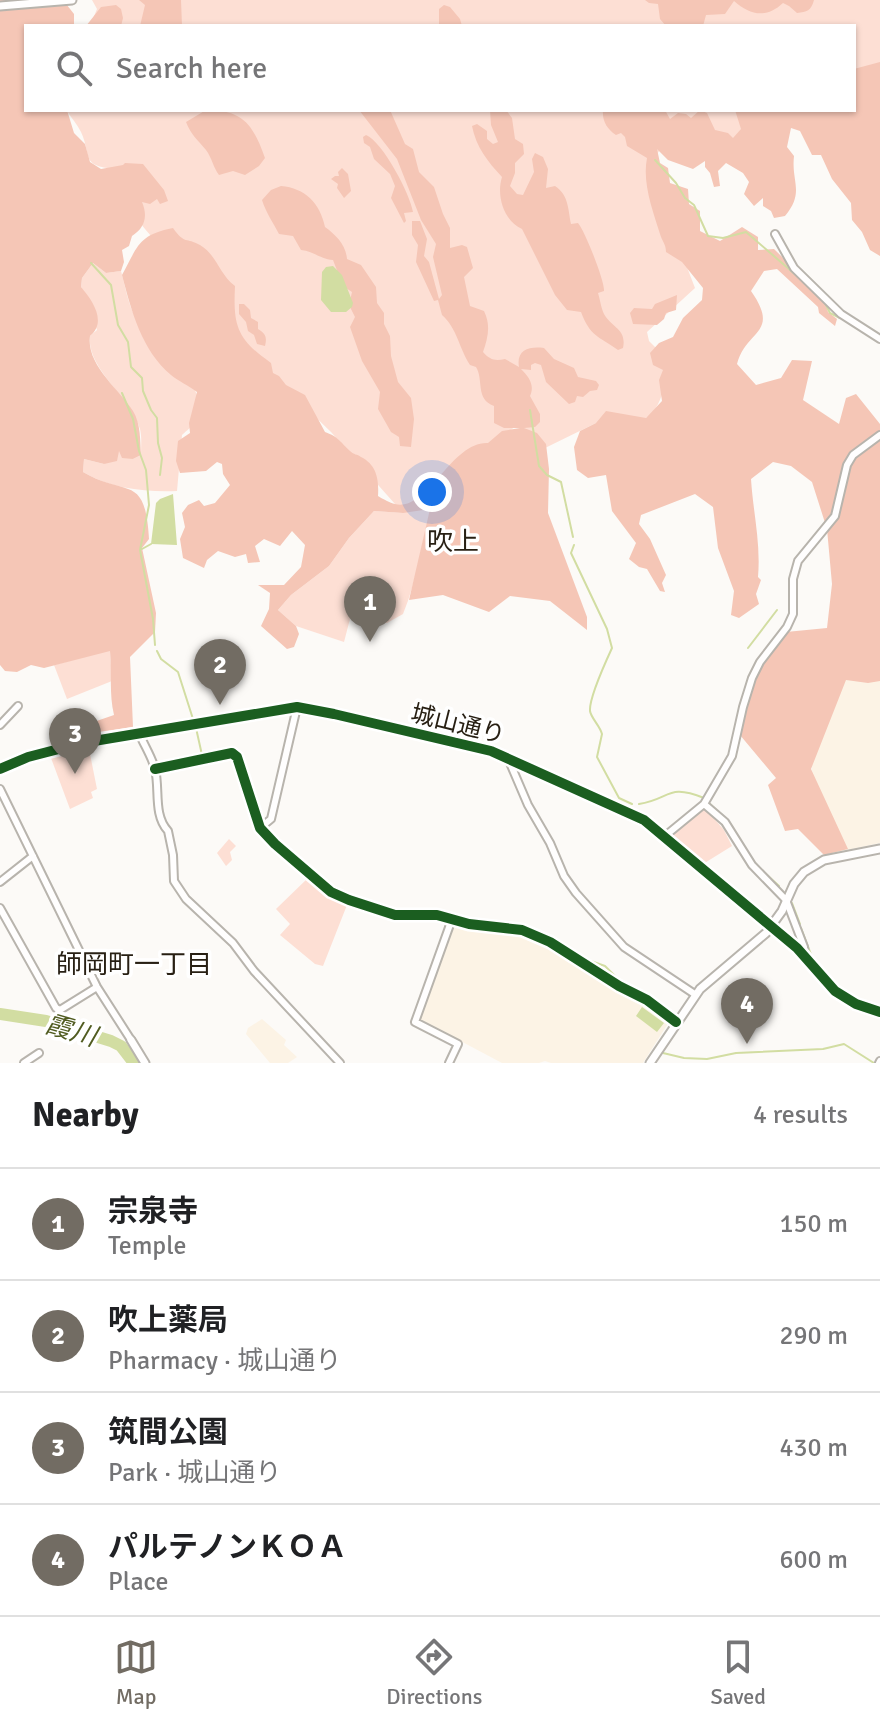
<!DOCTYPE html>
<meta charset="utf-8">
<style>
body{margin:0;font-family:Signika,"Noto Sans JP",sans-serif;background:#f2f2f2;color:#202124}
.you{position:absolute;left:432px;top:492px;width:28px;height:28px;margin:-20px;border:6px solid #fff;border-radius:50%;background:#1a73e8;box-shadow:0 0 0 12px #1a73e833}
.badge{display:grid;place-items:center;width:52px;height:52px;border-radius:50%;background:#726c63;color:#fff;font-size:26px;font-weight:700}
.pin{position:absolute;translate:-50% -66px;filter:drop-shadow(0 2px 4px #0008)}
.pin::after{content:'';position:absolute;top:42px;width:28px;height:24px;background:inherit;clip-path:polygon(0 0,100% 0,50% 100%)}
.list{margin:0;padding:0;list-style:none}
h2{display:flex;justify-content:space-between;align-items:center;height:104px;margin:0;padding:0 32px;font-size:34px}
h2 small{font-size:26px;font-weight:400;color:#757577}
.list li{display:grid;grid-template-columns:52px 1fr auto;gap:24px;align-items:center;box-sizing:border-box;height:112px;padding:0 32px;border-top:2px solid #e0e0e0}
.list b{display:block;font-size:30px;white-space:nowrap}
.list p{margin:0;font-size:26px;white-space:nowrap;color:#757577}
.list em{font-size:26px;font-style:normal;color:#757577}
.icon{flex:none;width:44px;height:44px;fill:none;stroke:currentColor;stroke-width:2;stroke-linecap:round;stroke-linejoin:round}
.map{position:relative;flex:none;width:880px;height:1063px;overflow:hidden}
.search{position:absolute;background:#fff;box-shadow:0 2px 6px #0004;left:24px;right:24px;top:24px;height:88px;display:flex;align-items:center;gap:20px;box-sizing:border-box;padding:0 28px;border-radius:0px;color:#757577;font-size:30px}
.sheet{height:552px;background:#fff}
nav{display:flex;justify-content:space-around;align-items:center;box-sizing:border-box;height:112px;border-top:2px solid #e0e0e0;background:#fff;font-size:22px;color:#757577}
nav a{display:grid;justify-items:center;gap:4px}
nav .on{color:#726c63}
.map>svg:first-child{display:block}
.built{fill:#fcf3e5}
.green{fill:#fddfd4}
.forest{fill:#f5c6b6}
.water{fill:#d2dda2}
.lines{fill:none;stroke-linecap:round;stroke-linejoin:round}
.stream{stroke:#d2dda2;stroke-width:2}
.river{stroke:#d2dda2;stroke-width:12}
.minor-casing{stroke:#b8b4ad;stroke-width:10}
.tertiary-casing{stroke:#b8b4ad;stroke-width:11}
.minor{stroke:#fffefe;stroke-width:6}
.tertiary{stroke:#fffefe;stroke-width:7}
.cycleway-casing{stroke:#fff;stroke-width:15}
.cycleway{stroke:#1b5e20;stroke-width:10}
.labels{text-anchor:middle;stroke-width:7;stroke-linejoin:round;paint-order:stroke}
.street-label{font-size:24px;fill:#282014;stroke:#fff}
.neighbourhood-label{font-size:26px;fill:#282014;stroke:#fff}
.water-label{font-size:26px;font-style:italic;fill:#515c21;stroke:#fff}
</style>
<div class="map">
<svg width="880" height="1063" viewBox="0 0 880 1063">
<rect width="100%" height="100%" fill="#fcfaf7"/>
<path class="built" d="M842,669L880,681V843L824,855L811,763Z
M457,924L523,934L549,945L613,986L649,1005L669,1019V1022L643,1063H551L545,1061L539,1063H502L419,1019L453,926Z
M262,1019L286,1040L284,1045L297,1057L288,1063H270L246,1034L248,1028Z"/>
<path class="green" d="M92,0H880V68L854,76V26H90L97,9Z
M66,110H790L760,121L733,159L680,123L648,166L695,288L647,332L649,341L670,362C665,381 663,407 646,418L596,423L543,449L518,424L417,510L431,509C421,544 417,580 403,614L387,623L351,615L344,642L296,626L278,610L291,595L329,566L349,538L374,511L403,513L331,432L241,345L158,242C135,224 127,195 115,169C80,166 92,156 81,132C77,124 71,117 66,110Z
M93,263L106,273L121,271C125,285 128,305 136,318C152,345 215,385 195,421C193,426 186,431 182,435L177,491C144,492 112,489 83,472L84,459L104,464L118,450L133,459L141,455C141,447 142,437 140,429C131,398 86,368 90,336L97,330L81,287L82,278Z
M110,650L112,681L67,699L54,665Z
M89,749L97,789L91,792L93,798L70,809L51,758Z
M702,808H705L724,830L732,846L703,864L672,837V833Z
M229,839L236,846L230,852L232,860L226,866L217,853Z
M309,877L326,892L347,905L323,966L315,964L280,935L290,924L276,909Z"/>
<path class="forest" d="M0,0H63L74,14V26H26V110H67L74,133L85,144L90,162L101,169L123,165L125,163L143,164L164,190L168,201L160,204L157,199L150,204L142,202C148,216 145,228 132,236L129,246L122,250L124,262L121,271L106,273L93,263L82,278L81,287C93,301 107,322 90,336C86,365 119,389 133,411C141,424 140,441 141,455L133,459L122,458L119,451L117,461L104,464L84,459L83,472C127,498 145,472 149,539L142,548L156,613L155,632L130,657L133,727L64,737L85,725L114,715C109,694 112,673 110,651L44,668L31,665L17,672L5,671L0,665Z
M139,0H181L182,26H140L145,5Z
M645,0H814C811,11 807,12 797,13L789,6L783,3C766,19 750,15 734,1L725,14L706,15L703,26H666L660,19L658,4L649,3Z
M116,5L121,9L123,18L121,26H86L101,7Z
M444,5L450,7L460,19L462,26H439V9Z
M880,62V256L870,250L862,232L852,220L851,203L832,179L821,155H812L800,131L791,128L787,147L794,156C791,182 805,192 785,216L774,218L771,211L763,206V198L754,206L744,194L749,182L743,173L726,163L718,171L720,186L714,187L710,173L705,167V161L693,169L668,160L657,149L660,163L668,168L670,183L688,189L689,204L700,211V231L720,241L742,227L758,237V250L774,249L825,299L828,312L837,319L835,326L819,313L818,307L777,269L764,271L751,291C781,334 746,329 737,364L756,385L781,378L792,360L812,361L803,400L839,424L846,398L856,394L880,424V681L868,683L846,680L811,769L848,849L824,855L798,829L785,831L768,785L776,778L740,735C749,687 757,671 786,632L827,628L832,584L827,529L812,482L791,466L773,462L751,479C753,512 761,543 758,577L761,580L756,594L759,604L739,618L731,615L734,591L718,548L713,507L695,494L641,515L639,524L650,539L666,575L662,583L665,592L660,591L647,569L639,567L629,559L636,543L612,511L606,475L588,478L577,470L574,447L580,431L596,423L606,411L646,418L662,401L659,380L663,370L653,365L650,353L659,343L673,337L683,318L702,300L703,288L682,262L666,252C666,244 662,241 660,234C653,211 642,183 647,158L627,146L625,137L621,133L616,135C607,129 602,121 603,110H665L670,119L678,113L686,114L691,118L700,110L707,113L715,130L728,133L733,138L741,129L735,110H854V69Z
M206,110C244,110 253,125 265,158L259,166L245,175L233,171L219,175C213,167 212,158 206,150C198,140 191,135 186,122Z
M359,110H390L405,144L413,149L419,172L434,187L443,214L450,228V248L462,245L467,247L473,268L464,277L470,306L484,311C491,325 488,338 483,352C490,360 495,361 505,359L519,367C516,350 529,346 544,348L554,359L574,368L578,377L596,381L599,385L597,390L590,391L583,397L577,396L575,402L569,404L546,382L541,365L535,363L531,365V370L521,369C529,377 535,385 530,396L540,414V422L535,427L524,428L537,433L546,444L549,469L548,513L587,617V630L550,601L510,596L489,612L443,595L409,600L430,509L403,513L374,511L349,538L329,566L291,595L278,610L296,626L299,634L294,647L287,649L261,626L269,609L270,593L258,585H284L301,567L305,545L292,531L280,546L264,539L255,546L260,562L248,563L246,554L235,557L218,551L207,560L204,568L183,558L180,539L185,527L182,513L188,505L199,500L204,506L215,503L230,485L223,474L222,464L217,462L206,471L180,473L176,461L178,441L190,433L189,423L197,392C189,386 177,380 171,375C142,351 131,310 122,275C138,246 138,235 173,228C185,245 186,237 200,245C217,255 219,274 235,286C233,326 237,339 271,363L273,373L279,376L286,385L305,395L325,432C339,437 340,442 350,451C354,455 357,454 361,457C377,465 379,480 378,496C383,499 390,503 395,504C428,512 451,441 488,443L502,431L520,428H504L494,423V406C475,399 484,380 476,367L470,365C459,348 457,328 442,315L438,300L434,301L416,262L418,245L412,235V221H420L427,239L424,256L429,262L439,299L442,295L433,257L436,244L421,220L397,159Z
M490,110H506L512,118L515,139L523,144L524,154L515,163V173L510,186L517,194L523,195L534,172L532,159L535,153L543,157L548,169L546,188L555,186C569,195 568,210 571,224L578,223C585,231 605,282 604,291L598,293C600,299 601,308 604,314C612,328 627,329 623,348L618,350C598,336 590,336 581,312L567,310L555,295L522,229C504,221 496,196 502,177C488,162 476,147 472,126L477,124L487,131V139L493,144L498,142L491,125Z
M366,135C383,142 410,194 413,212L404,213L406,221L404,223L391,198L395,186L390,174L374,159L370,147L364,143L363,137Z
M342,168L348,174L351,191L344,198L337,188L338,184L331,179L335,176H339L338,172Z
M281,186C305,188 320,203 325,227C336,235 346,245 347,259L361,265L376,287L377,303L384,313V324L390,336L391,356L398,382L411,398L414,419L411,447L400,446L399,437L391,432L378,409L380,392L362,361L350,327L355,317L349,305L352,292L343,286L333,260C320,259 313,251 301,250L293,236L279,234C273,222 266,213 262,200L271,190Z
M677,295L676,310L666,313L664,319L657,325L633,324L630,313L634,308L652,309L655,304Z
M239,304H244L250,310L251,318L258,322V329C266,334 267,337 265,346L257,344L254,335L248,331L246,322L239,314Z"/>
<path class="water" d="M333,266L342,275L353,303L352,307L346,312H331L321,300L322,272L326,267Z
M173,494L177,545L151,544L156,503L160,499Z
M642,1007L664,1023L657,1032L636,1016Z"/>
<g class="lines">
<path class="stream" d="M655,160L676,183L685,198L694,205L708,236L723,238L746,232L804,282
M91,263L111,285L118,325L128,342L131,367L142,378L143,391L151,410L157,418L158,443L162,458L160,475
M825,303L830,313L840,318
M122,393L133,419L139,451L146,470L149,505L140,550L153,619L155,645
M530,410L539,466L547,475L561,482L573,537
M574,545L571,553L607,629L612,648C606,661 589,698 590,711C591,718 600,726 602,734L597,757L619,798L632,804
M142,549L151,544
M748,648L777,610
M157,651L161,659L178,672L193,719
M196,728L202,755L232,749
M639,804C671,799 667,783 704,798
M710,804L729,822L744,847
M273,835L323,881
M754,863L779,886
M792,903L800,924
M403,911H439L466,919
M474,920L502,922
M507,923L553,938L588,960L605,966L620,981L652,998L669,1011
M801,928L812,957
M815,961L820,967
M822,970L830,979
M837,986L853,997
M860,1000L863,1002
M870,1004L874,1005
M879,1007H880
M663,1053L684,1058L707,1059L736,1053L823,1049L844,1044L874,1063"/>
<path class="river" d="M0,1014L46,1021L111,1041L121,1046L134,1063"/>
<defs>
<path id="minor" d="M775,234L794,268L841,314L880,339
M0,725L18,706
M139,733C144,745 152,757 155,769C160,789 153,815 168,831L173,855L174,881L186,899L233,943L254,971L340,1063
M507,756L528,805L550,843L564,876L576,893L624,947L696,995
M155,769L232,753L237,757L260,828L275,844L331,892L349,900L395,915H437L469,924L522,930L550,942L619,986L647,1000L676,1022
M0,789L97,987L131,1040
M704,804L725,822L752,865L786,900L804,947L805,956
M260,828L271,819L297,707
M665,836L704,804L732,756L743,707L752,678L760,662L787,627L793,614V579L798,561L835,516L847,465L853,455L880,435
M0,882L33,856
M0,908L56,1008L60,1010L56,1030
M60,1010L97,987
M24,1063L39,1053
M449,1063L458,1044L415,1022L452,919
M879,1063L880,1061"/>
<path id="tertiary" d="M0,6L72,0
M0,769L28,757L82,743L297,707L334,714L491,751L644,820L797,948L835,991L856,1004L880,1012
M131,1040L145,1063
M650,1063L700,989L766,933L782,911L794,884L804,872L824,860L880,849"/>
</defs>
<use href="#minor" class="minor-casing"/>
<use href="#tertiary" class="tertiary-casing"/>
<use href="#minor" class="minor"/>
<use href="#tertiary" class="tertiary"/>
<defs>
<path id="cycleway" d="M0,769L28,757L82,743L297,707L334,714L491,751L644,820L797,948L835,991L856,1004L880,1012
M155,769L232,753L237,757L260,828L275,844L331,892L349,900L395,915H437L469,924L522,930L550,942L619,986L647,1000L676,1022"/>
</defs>
<use href="#cycleway" class="cycleway-casing"/>
<use href="#cycleway" class="cycleway"/>
</g>
<g class="labels">
<g class="street-label">
<text transform="translate(458 724) rotate(14)" y="8">城山通り</text>
</g>
<g class="neighbourhood-label">
<text x="453" y="550">吹上</text>
<text x="134" y="973">師岡町一丁目</text>
</g>
<g class="water-label">
<text transform="translate(71 1030) rotate(16)" y="9">霞川</text>
</g>
</g>
</svg>
<div class="you"></div>
<div class="pin badge" style="left:370px;top:642px">1</div>
<div class="pin badge" style="left:220px;top:705px">2</div>
<div class="pin badge" style="left:75px;top:774px">3</div>
<div class="pin badge" style="left:747px;top:1044px">4</div>
<div class="search"><svg class="icon" aria-label="search" viewBox="0 0 24 24"><circle cx="10" cy="10" r="6"/><path d="M15 15l6 6"/></svg>Search here</div>
</div>
<section class="sheet">
<h2>Nearby<small>4 results</small></h2>
<ul class="list">
<li><span class="badge">1</span><div><b>宗泉寺</b><p>Temple</p></div><em>150 m</em></li>
<li><span class="badge">2</span><div><b>吹上薬局</b><p>Pharmacy · 城山通り</p></div><em>290 m</em></li>
<li><span class="badge">3</span><div><b>筑間公園</b><p>Park · 城山通り</p></div><em>430 m</em></li>
<li><span class="badge">4</span><div><b>パルテノンＫＯＡ</b><p>Place</p></div><em>600 m</em></li>
</ul>
</section>
<nav>
<a class="on"><svg class="icon" aria-label="map" viewBox="0 0 24 24"><path d="M3 6l6-2 6 2 6-2v14l-6 2-6-2-6 2zM9 4v14M15 6v14"/></svg>Map</a>
<a><svg class="icon" aria-label="directions" viewBox="0 0 24 24"><path d="M12 3l9 9-9 9-9-9zM9 14v-3h6M13 9l2 2-2 2"/></svg>Directions</a>
<a><svg class="icon" aria-label="saved" viewBox="0 0 24 24"><path d="M7 4h10v16l-5-4-5 4z"/></svg>Saved</a>
</nav>
